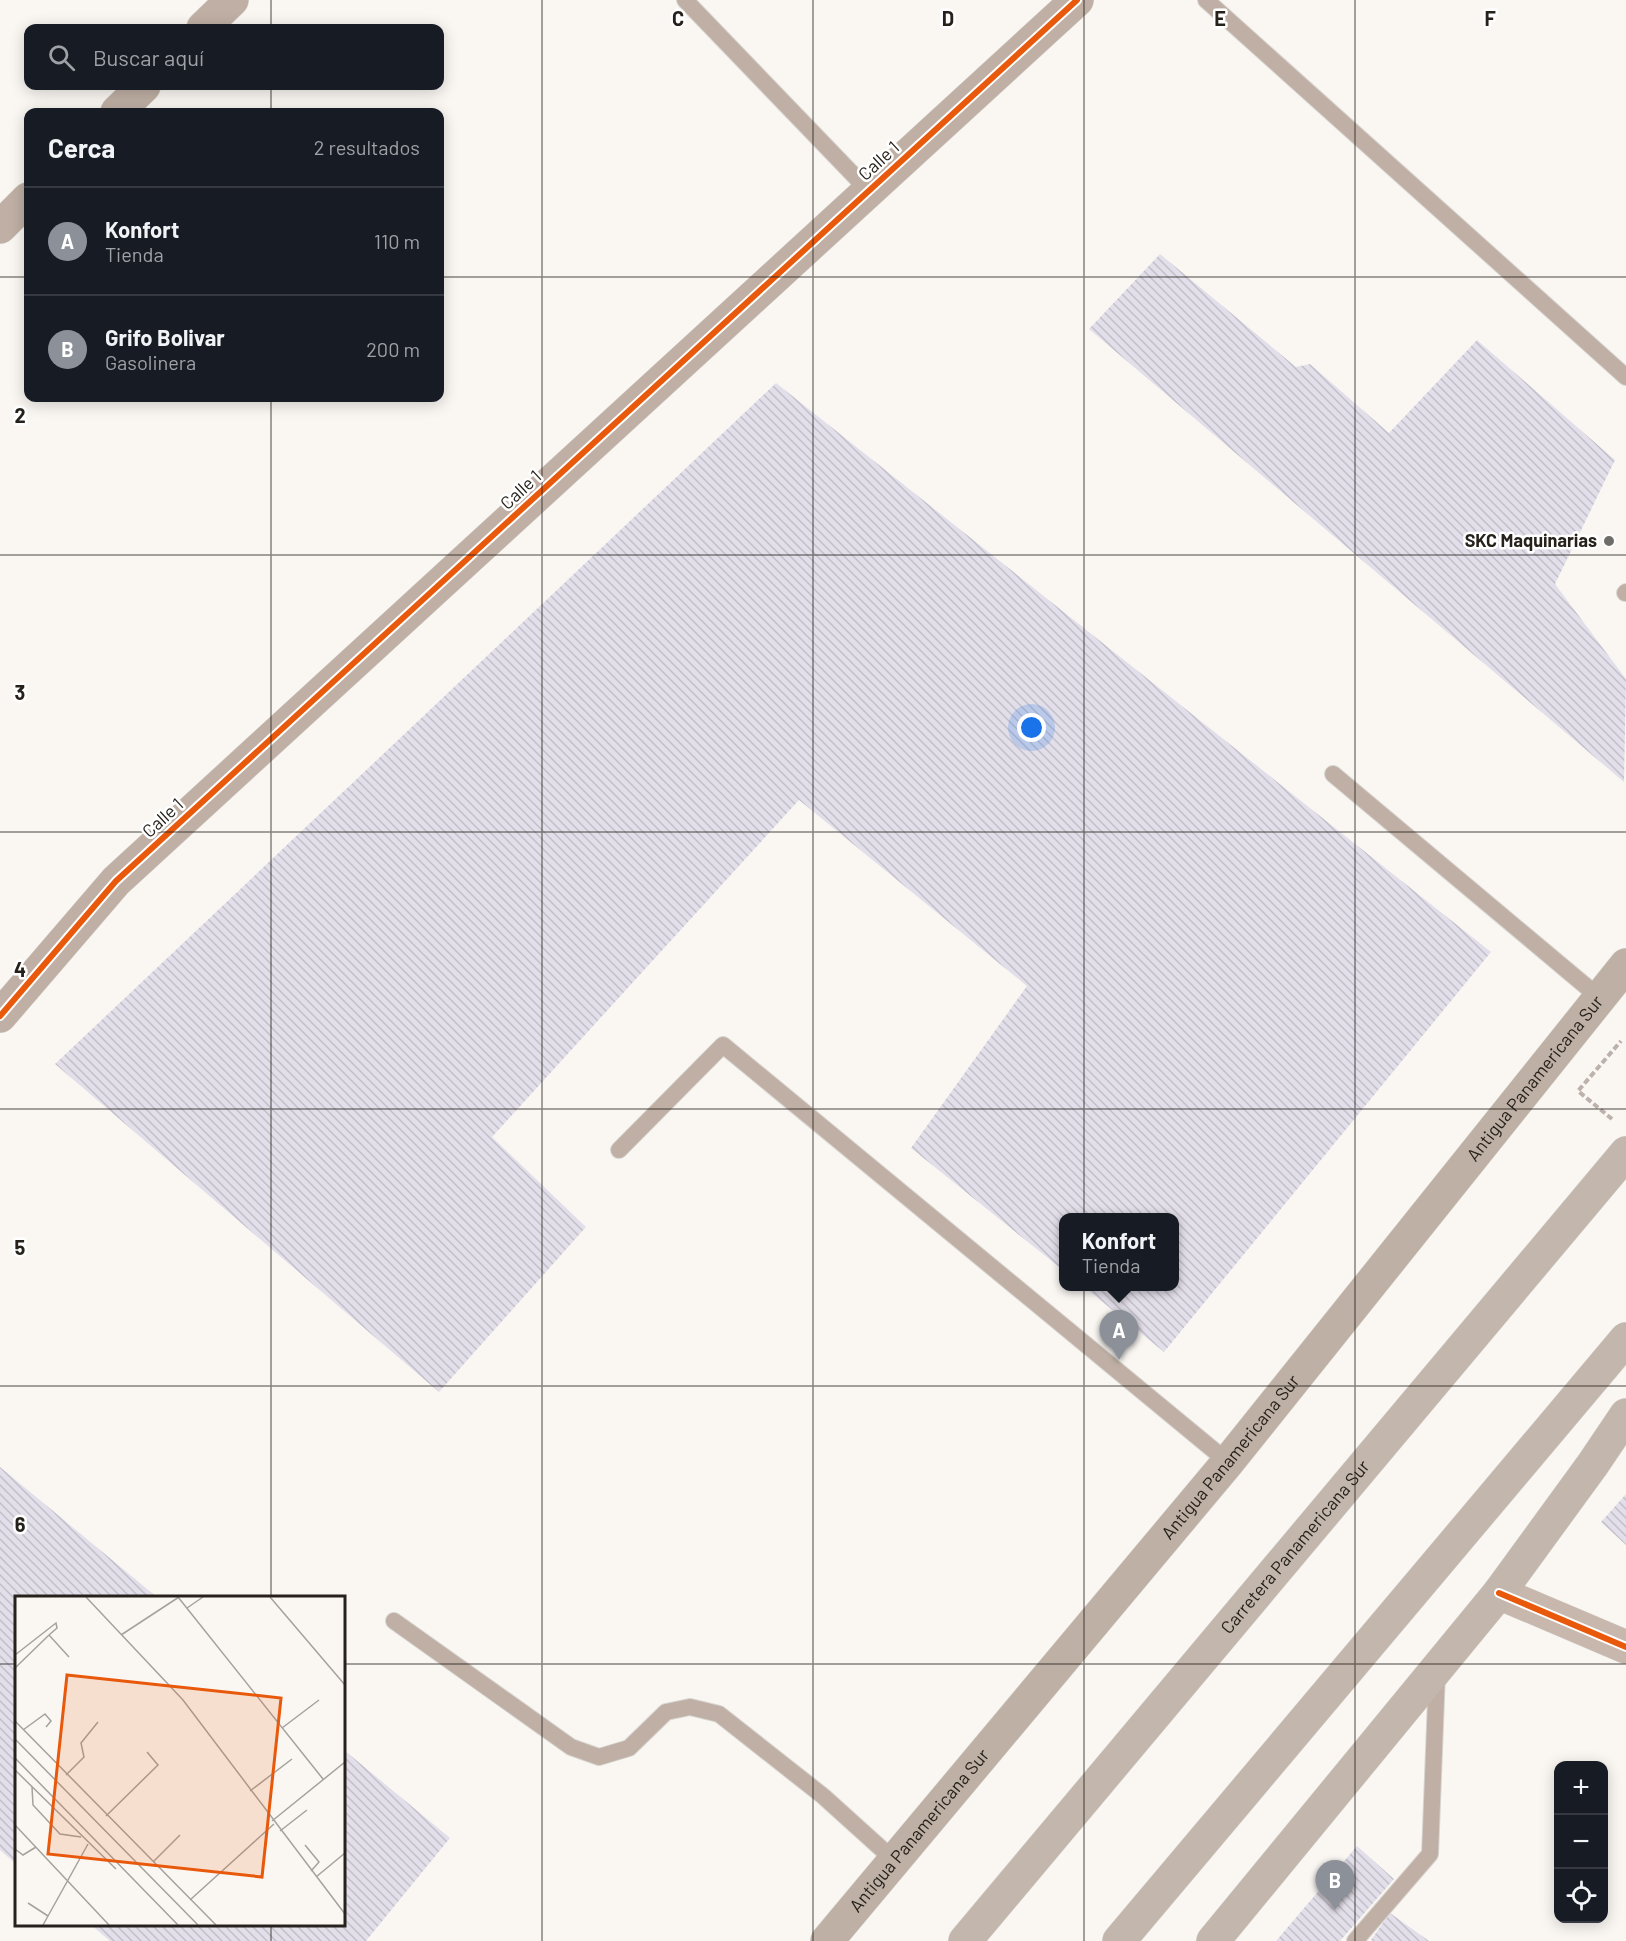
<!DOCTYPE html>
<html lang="es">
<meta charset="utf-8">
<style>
body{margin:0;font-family:Barlow,sans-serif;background:#20242c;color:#f1f3f6}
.controls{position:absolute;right:18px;bottom:18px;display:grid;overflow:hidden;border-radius:12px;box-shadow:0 3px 15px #0003}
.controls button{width:54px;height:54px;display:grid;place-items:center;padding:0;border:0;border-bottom:2px solid #363941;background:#171b24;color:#f1f3f6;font:30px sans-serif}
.you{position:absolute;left:1032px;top:728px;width:21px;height:21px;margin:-15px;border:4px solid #fff;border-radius:50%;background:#1a73e8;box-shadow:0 0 0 9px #1a73e833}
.badge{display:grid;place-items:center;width:39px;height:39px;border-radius:50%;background:#8c9099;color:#fff;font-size:20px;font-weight:700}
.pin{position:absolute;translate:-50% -50px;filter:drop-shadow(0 2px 3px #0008)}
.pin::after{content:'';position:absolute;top:32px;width:21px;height:18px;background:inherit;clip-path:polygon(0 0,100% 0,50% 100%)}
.popup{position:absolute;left:1059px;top:1213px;width:120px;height:78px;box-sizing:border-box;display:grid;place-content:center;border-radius:12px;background:#171b24;filter:drop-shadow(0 2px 4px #0005);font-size:20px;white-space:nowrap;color:#9ea1a6}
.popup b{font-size:22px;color:#f1f3f6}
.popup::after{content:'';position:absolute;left:50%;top:100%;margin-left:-12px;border:12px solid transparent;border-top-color:#171b24}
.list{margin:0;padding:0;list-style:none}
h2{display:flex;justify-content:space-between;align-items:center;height:78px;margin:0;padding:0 24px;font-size:26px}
h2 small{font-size:20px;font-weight:400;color:#9ea1a6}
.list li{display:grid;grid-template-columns:39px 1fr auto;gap:18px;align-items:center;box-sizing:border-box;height:108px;padding:0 24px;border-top:2px solid #363941}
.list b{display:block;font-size:22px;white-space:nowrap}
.list p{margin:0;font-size:20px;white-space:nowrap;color:#9ea1a6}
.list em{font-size:20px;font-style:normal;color:#9ea1a6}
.icon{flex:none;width:33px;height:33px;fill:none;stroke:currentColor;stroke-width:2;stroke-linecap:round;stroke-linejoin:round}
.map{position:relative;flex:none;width:1626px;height:1941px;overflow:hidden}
.search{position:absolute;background:#171b24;box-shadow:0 3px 15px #0003;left:24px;top:24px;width:420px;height:66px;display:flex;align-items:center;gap:15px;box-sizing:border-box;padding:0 21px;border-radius:12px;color:#9ea1a6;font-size:22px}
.panel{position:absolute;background:#171b24;box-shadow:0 3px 15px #0003;left:24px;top:108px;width:420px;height:294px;border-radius:12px}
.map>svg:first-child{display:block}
.building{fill:url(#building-back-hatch)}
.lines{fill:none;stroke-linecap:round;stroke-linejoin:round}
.lane-casing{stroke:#d7d5d1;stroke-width:18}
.street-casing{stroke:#d7d5d1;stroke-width:34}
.secondary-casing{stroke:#d7d5d1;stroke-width:34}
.primary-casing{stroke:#d7d5d1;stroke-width:34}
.highway-casing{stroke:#d7d5d1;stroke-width:34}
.path{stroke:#bdb2ab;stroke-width:4;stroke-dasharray:6 3;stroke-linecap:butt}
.lane{stroke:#bfafa4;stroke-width:16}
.street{stroke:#bfafa4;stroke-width:33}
.secondary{stroke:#c7b7ac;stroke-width:33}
.primary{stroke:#beb0a4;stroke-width:33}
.highway{stroke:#c3b6ac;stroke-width:33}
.cycleway-casing{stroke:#fff;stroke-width:10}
.cycleway{stroke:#e8590c;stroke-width:6}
.grid{fill:none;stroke:#26211b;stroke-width:1.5;stroke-opacity:0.55}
.poi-dot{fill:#706c67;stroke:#fff;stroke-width:2}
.labels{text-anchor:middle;stroke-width:5;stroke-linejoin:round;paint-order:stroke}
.street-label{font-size:18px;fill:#26211b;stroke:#fff}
.poi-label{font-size:18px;font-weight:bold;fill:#26211b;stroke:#fff;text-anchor:end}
.inset-road{fill:none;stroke:#a5a19d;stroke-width:1.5}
.view{fill:#e8590c;fill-opacity:0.15;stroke:#e8590c;stroke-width:3}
.inset-edge{fill:none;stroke:#26211b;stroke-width:3}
.grid-label{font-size:20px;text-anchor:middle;font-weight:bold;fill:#26211b;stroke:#fff;stroke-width:5;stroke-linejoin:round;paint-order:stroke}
</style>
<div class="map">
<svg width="1626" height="1941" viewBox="0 0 1626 1941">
<defs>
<pattern id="building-back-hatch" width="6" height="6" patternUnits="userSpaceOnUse" patternTransform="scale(1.5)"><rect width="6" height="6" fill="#e3dfea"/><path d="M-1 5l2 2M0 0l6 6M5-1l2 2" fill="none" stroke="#c3bfc8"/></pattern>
</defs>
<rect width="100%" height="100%" fill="#faf7f3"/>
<path class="building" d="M1160,254L1296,367L1310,364L1389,433L1477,340L1615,460L1555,584L1626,679L1624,782L1089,329Z
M776,383L1491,952L1164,1352L1083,1286H1174V1218H1064V1271L911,1148L1027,986L799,800L492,1137L586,1227L439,1392L55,1064Z
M0,1467L158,1598H16V1864L0,1850Z
M1626,1494V1545L1601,1522Z
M344,1750L450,1838L366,1941H110L90,1924H344Z
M1357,1846L1394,1879L1340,1941H1276Z
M1390,1913L1429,1941H1373L1371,1940Z"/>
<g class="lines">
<defs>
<path id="lane" d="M685,0L869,191
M1206,0L1626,377
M1625,593L1626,592
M1333,774L1600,998
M619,1150L723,1045L1228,1462
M394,1621L571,1747L599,1757L629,1748L666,1712L690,1707L719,1714L823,1796L895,1861
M1355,1941L1430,1854L1437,1673"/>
<path id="street" d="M203,28L232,0
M117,112L144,86
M0,227L28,199
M0,1016L116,881L1077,0"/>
<path id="secondary" d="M1499,1593L1626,1647"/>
<g id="primary">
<path id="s1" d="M827,1941L1228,1462L1626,965"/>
</g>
<g id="highway">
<path id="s2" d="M965,1941L1626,1153"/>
<path d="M1119,1941L1626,1339"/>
<path d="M1213,1941L1499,1593L1593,1464L1626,1415"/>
</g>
</defs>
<use href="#lane" class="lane-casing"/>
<use href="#street" class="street-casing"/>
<use href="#secondary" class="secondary-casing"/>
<use href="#primary" class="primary-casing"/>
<use href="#highway" class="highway-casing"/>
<path class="path" d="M1612,1119L1578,1091L1621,1041"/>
<use href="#lane" class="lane"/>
<use href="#street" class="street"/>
<use href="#secondary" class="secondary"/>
<use href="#primary" class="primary"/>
<use href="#highway" class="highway"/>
<defs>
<path id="cycleway" d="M0,1016L116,881L1077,0
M1499,1593L1626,1647"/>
</defs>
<use href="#cycleway" class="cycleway-casing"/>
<use href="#cycleway" class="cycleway"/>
</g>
<path class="grid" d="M271,0V28M542,0V1941M813,0V1941M1084,0V1941M1355,0V1941M271,86V112M0,277H28M440,277H1626M271,398V1598M0,555H1626M0,832H1626M0,1109H1626M0,1386H1626M0,1664H16M344,1664H1626M271,1924V1941"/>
<circle class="poi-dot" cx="1609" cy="541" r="6"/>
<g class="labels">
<g class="street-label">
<text transform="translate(879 161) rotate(-43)" y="6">Calle 1</text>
<text transform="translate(521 490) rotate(-43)" y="6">Calle 1</text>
<text transform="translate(163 818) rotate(-43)" y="6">Calle 1</text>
<text dy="6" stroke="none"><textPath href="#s1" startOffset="1116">Antigua Panamericana Sur</textPath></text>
<text dy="6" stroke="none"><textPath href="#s1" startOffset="630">Antigua Panamericana Sur</textPath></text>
<text dy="6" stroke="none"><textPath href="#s2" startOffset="514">Carretera Panamericana Sur</textPath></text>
<text dy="6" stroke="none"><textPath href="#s1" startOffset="144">Antigua Panamericana Sur</textPath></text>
</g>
<g class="poi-label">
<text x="1597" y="547">SKC Maquinarias</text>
</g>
</g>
<g transform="translate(15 1596)">
<rect width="330" height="330" fill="#faf7f3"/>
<path class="inset-road" d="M71,1L168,104L330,318M163,1L308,183M255,1L330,89M172,12L188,1M106,39L164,1M0,59L41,27L42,32L34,39M0,72L34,39L54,61M0,125L201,329M267,132L304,104M8,134L30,118L36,125L31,131M0,143L183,329M0,162L163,329M0,174L101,273M51,179L69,161L66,147L83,126M17,191L18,209L45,238L66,241M235,195L277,163M91,220L143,169L132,156M257,225L330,166M0,229L94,329M265,235L292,214M290,249L304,266L296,275M0,253L8,259L21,251M138,266L165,239M301,281L330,257M175,304L259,228M13,307L33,320M28,329L73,248"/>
<path class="view" d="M52,79L266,102L247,281L33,258Z"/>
<rect width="330" height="330" class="inset-edge"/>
</g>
<g class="grid-label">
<text x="678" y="26">C</text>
<text x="948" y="26">D</text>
<text x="1220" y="26">E</text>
<text x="1490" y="26">F</text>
<text x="20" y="423">2</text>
<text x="20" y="700">3</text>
<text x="20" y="977">4</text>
<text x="20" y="1255">5</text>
<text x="20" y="1532">6</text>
</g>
</svg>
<div class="controls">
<button>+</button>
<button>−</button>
<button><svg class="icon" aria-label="locate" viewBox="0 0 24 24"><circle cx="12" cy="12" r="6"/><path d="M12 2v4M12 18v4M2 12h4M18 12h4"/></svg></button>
</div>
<div class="you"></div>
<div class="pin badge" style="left:1119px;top:1360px">A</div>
<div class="popup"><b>Konfort</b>Tienda</div>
<div class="pin badge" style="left:1335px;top:1910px">B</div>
<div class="search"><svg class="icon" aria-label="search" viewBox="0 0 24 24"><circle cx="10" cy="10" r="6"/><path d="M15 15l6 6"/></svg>Buscar aquí</div>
<section class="panel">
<h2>Cerca<small>2 resultados</small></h2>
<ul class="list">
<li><span class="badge">A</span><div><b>Konfort</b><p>Tienda</p></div><em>110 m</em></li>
<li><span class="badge">B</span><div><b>Grifo Bolivar</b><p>Gasolinera</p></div><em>200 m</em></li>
</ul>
</section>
</div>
